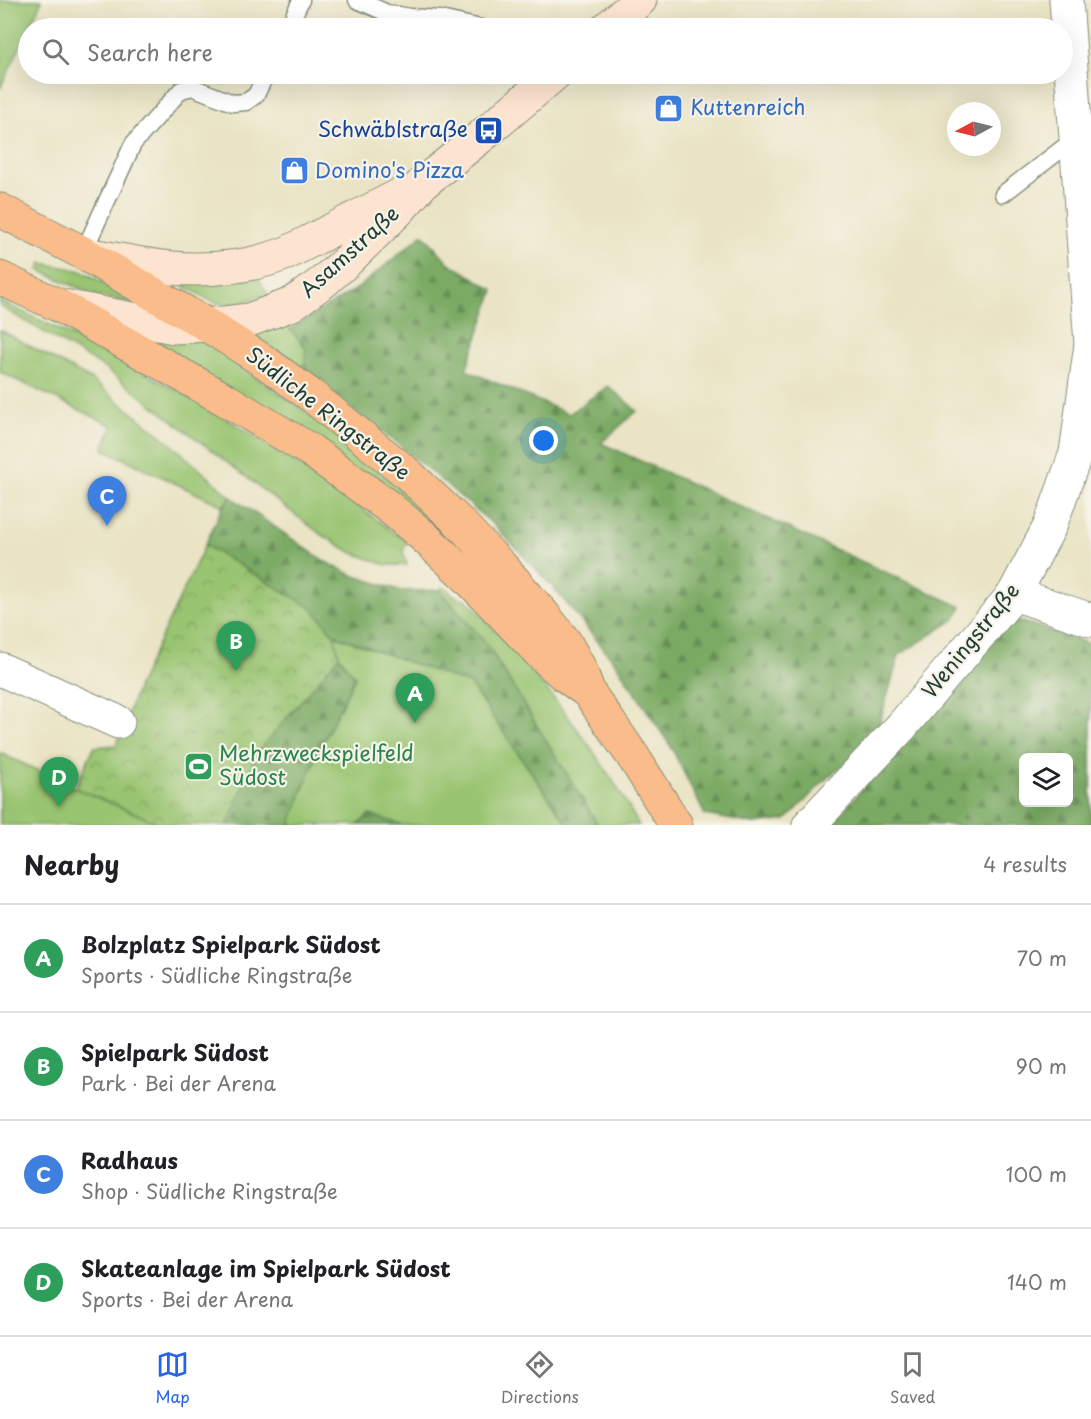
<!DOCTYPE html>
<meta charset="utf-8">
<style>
body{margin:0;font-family:"Playpen Sans",sans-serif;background:#f6f6f6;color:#202124}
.controls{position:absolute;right:18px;bottom:18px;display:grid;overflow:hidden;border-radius:9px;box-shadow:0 6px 24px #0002}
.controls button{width:54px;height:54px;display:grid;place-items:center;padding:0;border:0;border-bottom:2px solid #e0e0e0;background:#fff;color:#202124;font:30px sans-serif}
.compass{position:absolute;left:947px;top:102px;width:54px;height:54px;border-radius:50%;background:#fff;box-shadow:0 6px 24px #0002;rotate:263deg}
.you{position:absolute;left:544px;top:441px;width:21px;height:21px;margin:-15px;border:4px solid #fff;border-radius:50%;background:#1a73e8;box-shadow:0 0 0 9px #1a73e833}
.badge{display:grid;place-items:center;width:39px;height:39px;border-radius:50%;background:#2563eb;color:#fff;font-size:20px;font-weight:700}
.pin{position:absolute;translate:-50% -50px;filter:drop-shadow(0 2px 3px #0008)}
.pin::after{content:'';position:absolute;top:32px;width:21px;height:18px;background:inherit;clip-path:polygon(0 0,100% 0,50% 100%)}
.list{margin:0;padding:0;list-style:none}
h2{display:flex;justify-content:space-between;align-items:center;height:78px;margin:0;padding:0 24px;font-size:26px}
h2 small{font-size:20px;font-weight:400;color:#757577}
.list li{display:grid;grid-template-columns:39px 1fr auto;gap:18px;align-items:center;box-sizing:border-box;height:108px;padding:0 24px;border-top:2px solid #e0e0e0}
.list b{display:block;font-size:22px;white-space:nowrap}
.list p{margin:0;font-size:20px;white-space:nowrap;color:#757577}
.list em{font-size:20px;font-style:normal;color:#757577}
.icon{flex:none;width:33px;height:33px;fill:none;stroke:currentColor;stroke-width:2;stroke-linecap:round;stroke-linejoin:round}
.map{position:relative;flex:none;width:1091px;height:825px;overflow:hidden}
.search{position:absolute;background:#fff;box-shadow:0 6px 24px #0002;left:18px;right:18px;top:18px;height:66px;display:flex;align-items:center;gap:15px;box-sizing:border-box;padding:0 21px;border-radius:33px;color:#757577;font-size:22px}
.sheet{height:510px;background:#fff}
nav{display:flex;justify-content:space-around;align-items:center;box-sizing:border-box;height:84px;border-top:2px solid #e0e0e0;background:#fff;font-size:16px;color:#757577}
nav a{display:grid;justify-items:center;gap:3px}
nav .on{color:#2563eb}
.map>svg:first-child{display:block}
.grass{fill:#99c471;stroke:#5c8052;stroke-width:1.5}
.forest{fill:url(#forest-firs);stroke:#4c744c;stroke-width:1.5;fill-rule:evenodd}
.park{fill:url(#park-crowns);stroke:#5c8052;stroke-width:1.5}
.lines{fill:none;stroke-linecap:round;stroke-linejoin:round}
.lane-casing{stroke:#84907c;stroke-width:19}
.street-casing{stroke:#84907c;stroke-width:35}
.secondary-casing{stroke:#84907c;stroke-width:35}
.primary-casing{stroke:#84907c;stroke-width:35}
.lane{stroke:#fff;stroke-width:16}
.street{stroke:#fff;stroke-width:33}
.secondary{stroke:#fde4d0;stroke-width:33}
.primary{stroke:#f9bc8a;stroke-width:33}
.labels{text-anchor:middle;stroke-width:4.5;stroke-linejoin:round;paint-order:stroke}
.shop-label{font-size:21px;fill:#366cbe;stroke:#f7f3e8;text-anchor:start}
.transit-label{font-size:21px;fill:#164399;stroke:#f7f3e8;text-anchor:end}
.street-label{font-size:21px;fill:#1f3d34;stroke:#f7f3e8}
.leisure-label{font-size:21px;fill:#27864d;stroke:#f7f3e8;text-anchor:start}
</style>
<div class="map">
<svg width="1091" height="825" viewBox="0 0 1091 825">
<defs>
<pattern id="forest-firs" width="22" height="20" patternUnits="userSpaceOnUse" patternTransform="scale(1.5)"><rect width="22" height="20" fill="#7aaa63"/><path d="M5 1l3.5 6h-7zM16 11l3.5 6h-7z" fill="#638c52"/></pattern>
<pattern id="park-crowns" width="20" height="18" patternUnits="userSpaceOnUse" patternTransform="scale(1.5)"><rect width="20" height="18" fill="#99c471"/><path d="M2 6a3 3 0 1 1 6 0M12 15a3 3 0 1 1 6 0" fill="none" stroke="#7ca05e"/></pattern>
</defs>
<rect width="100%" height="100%" fill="#f7f3e8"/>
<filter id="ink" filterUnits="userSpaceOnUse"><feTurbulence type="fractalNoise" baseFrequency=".0167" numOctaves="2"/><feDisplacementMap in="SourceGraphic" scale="12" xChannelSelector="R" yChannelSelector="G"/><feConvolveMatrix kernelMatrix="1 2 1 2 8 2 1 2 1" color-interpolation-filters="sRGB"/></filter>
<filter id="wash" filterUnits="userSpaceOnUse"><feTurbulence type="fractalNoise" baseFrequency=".008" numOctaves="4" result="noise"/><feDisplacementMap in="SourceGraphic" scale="24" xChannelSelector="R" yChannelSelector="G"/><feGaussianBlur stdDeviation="1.35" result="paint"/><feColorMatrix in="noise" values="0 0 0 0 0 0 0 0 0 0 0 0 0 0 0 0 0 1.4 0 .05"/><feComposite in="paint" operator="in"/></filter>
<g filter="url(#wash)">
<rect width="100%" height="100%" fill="#eae4c5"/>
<path class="grass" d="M0,0H42L0,89Z
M42,263L82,271L148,307L94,295L39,270Z
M257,276L268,294C255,299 231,308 217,303C206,300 194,291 184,286L183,284Z
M0,301L112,355L213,410L317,476L407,542L403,551L407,565H386L351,552L319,533L103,367L0,306Z
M283,320L306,348L304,370L254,336V331Z
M0,330L90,379L169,442L231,497L223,506L103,449L113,426L0,372Z
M144,336L199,340L208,343L315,419L410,497L449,535L462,550Z
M443,587L458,598L466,599C532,667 593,741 639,825H598L486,643L439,590Z
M334,635L470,684L568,825H401L369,815L358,825H291C306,773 331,726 355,677L339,656Z
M0,753L75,788L163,825H0Z"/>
<path class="forest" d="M423,234L449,263L494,290L466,370L569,414L608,386L637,411L601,443L962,607L954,620L899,655L875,739L827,778L786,820L754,824L705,815L670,745L614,661L553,587L494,525L398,444L355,412L304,370L306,348L290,329L358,288Z
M231,497L326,562L352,575L402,591L439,590L486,643L598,825H568L470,684L334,635L313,609L205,545L223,506Z
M1011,618L1091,644V825H831ZM1024,758H1068V802H1024Z
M339,656L355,677C331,726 306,773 291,825H227L257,753Z
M369,815L401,824V825H358Z"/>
<path class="park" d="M205,545L313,609L334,635L339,656L257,753L227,825H163L75,788L94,747L116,745L138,686Z"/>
</g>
<g filter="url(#ink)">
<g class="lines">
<defs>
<path id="lane" d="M357,0L387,13L410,17L440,19L481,28
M288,28L301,0
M1003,194L1076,138
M83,253L133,144L181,90L192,87L233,103L246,102L256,95L266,74"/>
<path id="street" d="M1014,594L1091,620
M0,669L118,722
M809,825L901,727L1014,594L1050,526L1076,453L1091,344L1066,0"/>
<path id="secondary" d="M607,28L640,0
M85,254C113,258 143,266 172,268C211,271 251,267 287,253L402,194
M63,306L174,327L207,325L249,320L292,304L323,282L346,262L397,212L423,183L489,130L555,74"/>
<path id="primary" d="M0,210L83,253L207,325L265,362L313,397L408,474L458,521L502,567L543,614L565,642L580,669L589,693L634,758L676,825
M0,278L58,305L226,400L310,450L390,508L422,535L467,577L542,655L563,674L585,690"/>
</defs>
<use href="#lane" class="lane-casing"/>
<use href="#street" class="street-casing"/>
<use href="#secondary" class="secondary-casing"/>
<use href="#primary" class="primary-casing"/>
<use href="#lane" class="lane"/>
<use href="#street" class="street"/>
<use href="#secondary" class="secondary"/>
<use href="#primary" class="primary"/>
</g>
</g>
<defs>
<symbol id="shop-square" viewBox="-11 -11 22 22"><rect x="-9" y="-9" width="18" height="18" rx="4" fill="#3f7fe0" stroke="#f7f3e8"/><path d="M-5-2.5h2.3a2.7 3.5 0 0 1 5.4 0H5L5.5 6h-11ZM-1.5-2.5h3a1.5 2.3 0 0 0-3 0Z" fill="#fff"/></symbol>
<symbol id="bus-square" viewBox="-11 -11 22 22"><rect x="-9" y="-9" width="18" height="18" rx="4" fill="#1a4fb4" stroke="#f7f3e8"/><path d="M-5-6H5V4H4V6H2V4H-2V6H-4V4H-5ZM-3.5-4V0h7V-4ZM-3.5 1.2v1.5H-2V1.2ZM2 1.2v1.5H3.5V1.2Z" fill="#fff"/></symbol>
<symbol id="stadium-square" viewBox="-11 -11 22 22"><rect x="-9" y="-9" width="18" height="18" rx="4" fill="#2e9e5b" stroke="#f7f3e8"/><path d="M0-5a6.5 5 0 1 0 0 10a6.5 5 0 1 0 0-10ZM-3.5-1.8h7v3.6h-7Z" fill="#fff"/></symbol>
</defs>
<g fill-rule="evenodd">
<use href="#shop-square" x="652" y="92" width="33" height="33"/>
<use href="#bus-square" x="472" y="114" width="33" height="33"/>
<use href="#shop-square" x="278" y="154" width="33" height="33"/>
<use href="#stadium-square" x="182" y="750" width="33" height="33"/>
</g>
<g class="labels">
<g class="shop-label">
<text x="690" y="115">Kuttenreich</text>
<text x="315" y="178">Domino's Pizza</text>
</g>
<g class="transit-label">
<text x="468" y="137">Schwäblstraße</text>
</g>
<g class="street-label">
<text transform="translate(350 252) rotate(-42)" y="7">Asamstraße</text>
<text transform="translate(328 414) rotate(38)" y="7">Südliche Ringstraße</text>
<text transform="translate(971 641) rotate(-51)" y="7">Weningstraße</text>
</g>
<g class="leisure-label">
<text x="219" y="761">Mehrzweckspielfeld<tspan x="219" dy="24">Südost</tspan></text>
</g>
</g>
</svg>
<div class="controls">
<button><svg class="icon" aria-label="layers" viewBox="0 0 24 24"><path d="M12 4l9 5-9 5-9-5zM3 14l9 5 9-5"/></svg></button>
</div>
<svg class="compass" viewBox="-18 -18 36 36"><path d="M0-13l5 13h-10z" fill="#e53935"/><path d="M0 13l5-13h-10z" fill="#757577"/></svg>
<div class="you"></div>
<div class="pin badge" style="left:415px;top:723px;background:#2e9e5b">A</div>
<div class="pin badge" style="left:236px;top:671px;background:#2e9e5b">B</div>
<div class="pin badge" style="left:107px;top:526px;background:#3f7fe0">C</div>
<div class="pin badge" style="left:59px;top:807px;background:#2e9e5b">D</div>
<div class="search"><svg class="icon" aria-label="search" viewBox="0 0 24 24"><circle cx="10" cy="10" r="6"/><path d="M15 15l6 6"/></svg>Search here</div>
</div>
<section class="sheet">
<h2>Nearby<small>4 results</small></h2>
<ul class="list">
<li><span class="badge" style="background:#2e9e5b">A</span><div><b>Bolzplatz Spielpark Südost</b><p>Sports · Südliche Ringstraße</p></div><em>70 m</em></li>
<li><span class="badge" style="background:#2e9e5b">B</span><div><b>Spielpark Südost</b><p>Park · Bei der Arena</p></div><em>90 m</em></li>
<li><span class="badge" style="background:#3f7fe0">C</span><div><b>Radhaus</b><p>Shop · Südliche Ringstraße</p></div><em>100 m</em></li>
<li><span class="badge" style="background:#2e9e5b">D</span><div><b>Skateanlage im Spielpark Südost</b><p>Sports · Bei der Arena</p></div><em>140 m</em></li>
</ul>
</section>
<nav>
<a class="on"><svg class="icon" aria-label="map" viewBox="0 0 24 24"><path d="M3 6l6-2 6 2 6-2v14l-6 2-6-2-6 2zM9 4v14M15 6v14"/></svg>Map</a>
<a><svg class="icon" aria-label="directions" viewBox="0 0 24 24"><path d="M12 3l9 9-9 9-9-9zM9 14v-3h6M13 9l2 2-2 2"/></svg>Directions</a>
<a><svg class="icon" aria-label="saved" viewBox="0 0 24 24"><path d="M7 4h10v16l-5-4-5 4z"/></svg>Saved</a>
</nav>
